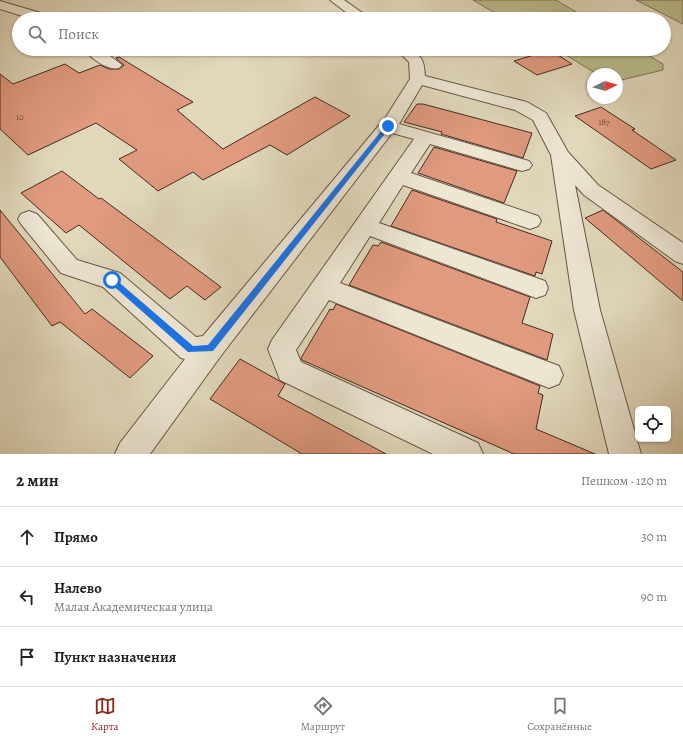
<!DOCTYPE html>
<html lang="ru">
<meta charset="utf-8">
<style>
body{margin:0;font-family:Alegreya,serif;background:#f6f6f6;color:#222}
.controls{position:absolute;right:12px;bottom:12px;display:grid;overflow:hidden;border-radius:6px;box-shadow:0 1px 3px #0004}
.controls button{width:36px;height:36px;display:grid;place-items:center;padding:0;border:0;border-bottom:1px solid #e0e0e0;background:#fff;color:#222;font:20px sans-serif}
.compass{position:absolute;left:587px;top:68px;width:36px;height:36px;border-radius:50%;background:#fff;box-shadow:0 1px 3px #0004;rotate:85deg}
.stop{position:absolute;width:12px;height:12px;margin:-9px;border:3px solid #1a73e8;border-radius:50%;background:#fff}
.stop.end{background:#1a73e8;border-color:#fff;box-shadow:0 1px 4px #0008}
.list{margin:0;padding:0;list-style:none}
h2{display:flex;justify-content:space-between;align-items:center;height:52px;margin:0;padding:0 16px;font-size:17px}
h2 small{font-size:13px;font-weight:400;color:#767676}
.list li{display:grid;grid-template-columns:26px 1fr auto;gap:12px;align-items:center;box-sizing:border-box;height:60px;padding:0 16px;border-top:1px solid #e0e0e0}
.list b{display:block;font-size:15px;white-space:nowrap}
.list p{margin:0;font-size:13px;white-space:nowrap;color:#767676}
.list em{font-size:13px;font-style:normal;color:#767676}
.icon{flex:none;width:22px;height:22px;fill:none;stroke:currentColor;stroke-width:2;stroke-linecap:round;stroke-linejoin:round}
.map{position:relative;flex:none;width:683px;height:454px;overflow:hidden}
.search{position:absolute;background:#fff;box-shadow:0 1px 3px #0004;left:12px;right:12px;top:12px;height:44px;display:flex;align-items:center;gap:10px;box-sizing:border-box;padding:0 14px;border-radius:22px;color:#767676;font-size:15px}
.sheet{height:232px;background:#fff}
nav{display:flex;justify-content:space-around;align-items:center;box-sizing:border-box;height:56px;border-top:1px solid #e0e0e0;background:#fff;font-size:11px;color:#767676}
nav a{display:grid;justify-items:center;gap:2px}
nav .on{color:#8f2418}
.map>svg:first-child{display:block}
.green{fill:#babc8c;stroke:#7f7456}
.building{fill:#e09a7f;stroke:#442b1f}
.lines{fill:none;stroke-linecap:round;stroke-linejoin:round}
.minor-casing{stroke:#6b5646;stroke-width:2}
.minor{fill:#ece6d3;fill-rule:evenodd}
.route{fill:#1a73e8}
.labels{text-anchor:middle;stroke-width:3;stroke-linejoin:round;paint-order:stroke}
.far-number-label{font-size:9px;fill:#6b4737}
</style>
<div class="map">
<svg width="683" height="454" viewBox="0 0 683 454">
<rect width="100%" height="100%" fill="#e1d8bc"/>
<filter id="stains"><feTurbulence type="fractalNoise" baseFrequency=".005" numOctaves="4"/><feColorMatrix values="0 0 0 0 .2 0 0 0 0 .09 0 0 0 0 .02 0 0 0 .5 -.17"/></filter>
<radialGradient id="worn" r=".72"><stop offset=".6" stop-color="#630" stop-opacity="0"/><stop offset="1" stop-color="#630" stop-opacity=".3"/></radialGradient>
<path class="green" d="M473,0H556L588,19H505Z
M636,0H683V24Z
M556,49H638L663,64V70L617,81V74H597Z"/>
<path class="building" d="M550,50L572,64L537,75L514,61Z
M119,57L193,102L177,110L223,149L315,97L350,116L287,155L270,145L203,180L193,172L158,191L119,159L137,150L96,123L28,155L0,129V74L13,84L65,64L79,73L100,65L109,69H119L124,65L116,58Z
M417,104H423L532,133L523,158L441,134L442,132L404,122Z
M601,107L635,129L632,130L676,160L651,169L575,116Z
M434,147L517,171L504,203L418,173Z
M62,171L99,199L101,198L221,287L205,300L187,286L170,299L79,225L66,233L21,193Z
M412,190L497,219L496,222L552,241L542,274L536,272L535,276L391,226Z
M0,210L85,314L92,309L153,356L130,378L60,322L52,326L0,257Z
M603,210L683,272V301L585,218Z
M381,242L530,297L522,323L553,334L547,360L349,285L373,245L378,246Z
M336,304L540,386L538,393L543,395L536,429L595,454H514L302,360L301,358L330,309L333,310Z
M240,359L285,384L278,396L386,454H302L210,399Z"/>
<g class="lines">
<defs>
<path id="minor" d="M330,0H344L371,19H355Z
M0,1L51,16L53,19H32L0,9Z
M84,49H101L122,65L119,68C108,71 90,58 84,49Z
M396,49H412C423,59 424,61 425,76L527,102L546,113L568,152L598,185L683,243V264L675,261L584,195L575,185L600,310L641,454H609L574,310L551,155L533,120L515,110L422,85L399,124L529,161L532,165L529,169L522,171L430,144L411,173L538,216L541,221L538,226L530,229L403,185L379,223L545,281L548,288L545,295L536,298L370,236L340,283L559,366L563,375L559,384L549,388L329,300L296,350L301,362L478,443L483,454H433L280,380L268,349L272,340L414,139L392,133L220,357L150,454H115L120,443L185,359L181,358L103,287L61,273L21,224L18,219L21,214L29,211L37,214L77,260L120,273L196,337L203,336L386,117L410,79L409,62Z"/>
</defs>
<use href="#minor" class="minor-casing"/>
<use href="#minor" class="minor"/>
</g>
<path class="route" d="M386,125L391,126L213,351L188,352L109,282V278H114L193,346L208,345Z"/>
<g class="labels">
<g class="far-number-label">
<text x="20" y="120">10</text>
<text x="604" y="125">187</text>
</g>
</g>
<rect width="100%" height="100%" filter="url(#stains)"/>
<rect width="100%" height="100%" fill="url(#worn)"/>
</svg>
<div class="controls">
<button><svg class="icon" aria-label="locate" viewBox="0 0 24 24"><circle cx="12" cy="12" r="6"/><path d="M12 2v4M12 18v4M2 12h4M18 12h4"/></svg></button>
</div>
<svg class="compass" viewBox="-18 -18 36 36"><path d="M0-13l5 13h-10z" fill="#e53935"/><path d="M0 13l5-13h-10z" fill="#767676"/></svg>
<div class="stop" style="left:112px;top:280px"></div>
<div class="stop end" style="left:388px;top:126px"></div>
<div class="search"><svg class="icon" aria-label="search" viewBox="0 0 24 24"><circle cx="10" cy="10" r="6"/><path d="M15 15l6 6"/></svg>Поиск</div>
</div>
<section class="sheet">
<h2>2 мин<small>Пешком · 120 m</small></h2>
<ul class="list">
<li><svg class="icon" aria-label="ahead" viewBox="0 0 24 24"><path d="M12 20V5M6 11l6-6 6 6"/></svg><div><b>Прямо</b></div><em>30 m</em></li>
<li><svg class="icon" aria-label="left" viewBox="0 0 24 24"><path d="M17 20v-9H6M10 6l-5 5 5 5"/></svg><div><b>Налево</b><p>Малая Академическая улица</p></div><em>90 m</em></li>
<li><svg class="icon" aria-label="arrive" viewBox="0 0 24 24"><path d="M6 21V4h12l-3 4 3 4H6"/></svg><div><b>Пункт назначения</b></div></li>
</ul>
</section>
<nav>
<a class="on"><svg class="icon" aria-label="map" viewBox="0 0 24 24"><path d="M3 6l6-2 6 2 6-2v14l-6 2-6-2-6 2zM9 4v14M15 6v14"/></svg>Карта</a>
<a><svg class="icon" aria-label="directions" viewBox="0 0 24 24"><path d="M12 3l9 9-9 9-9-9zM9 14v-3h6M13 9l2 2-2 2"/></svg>Маршрут</a>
<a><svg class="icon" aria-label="saved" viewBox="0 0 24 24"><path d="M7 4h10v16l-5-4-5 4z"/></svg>Сохранённые</a>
</nav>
